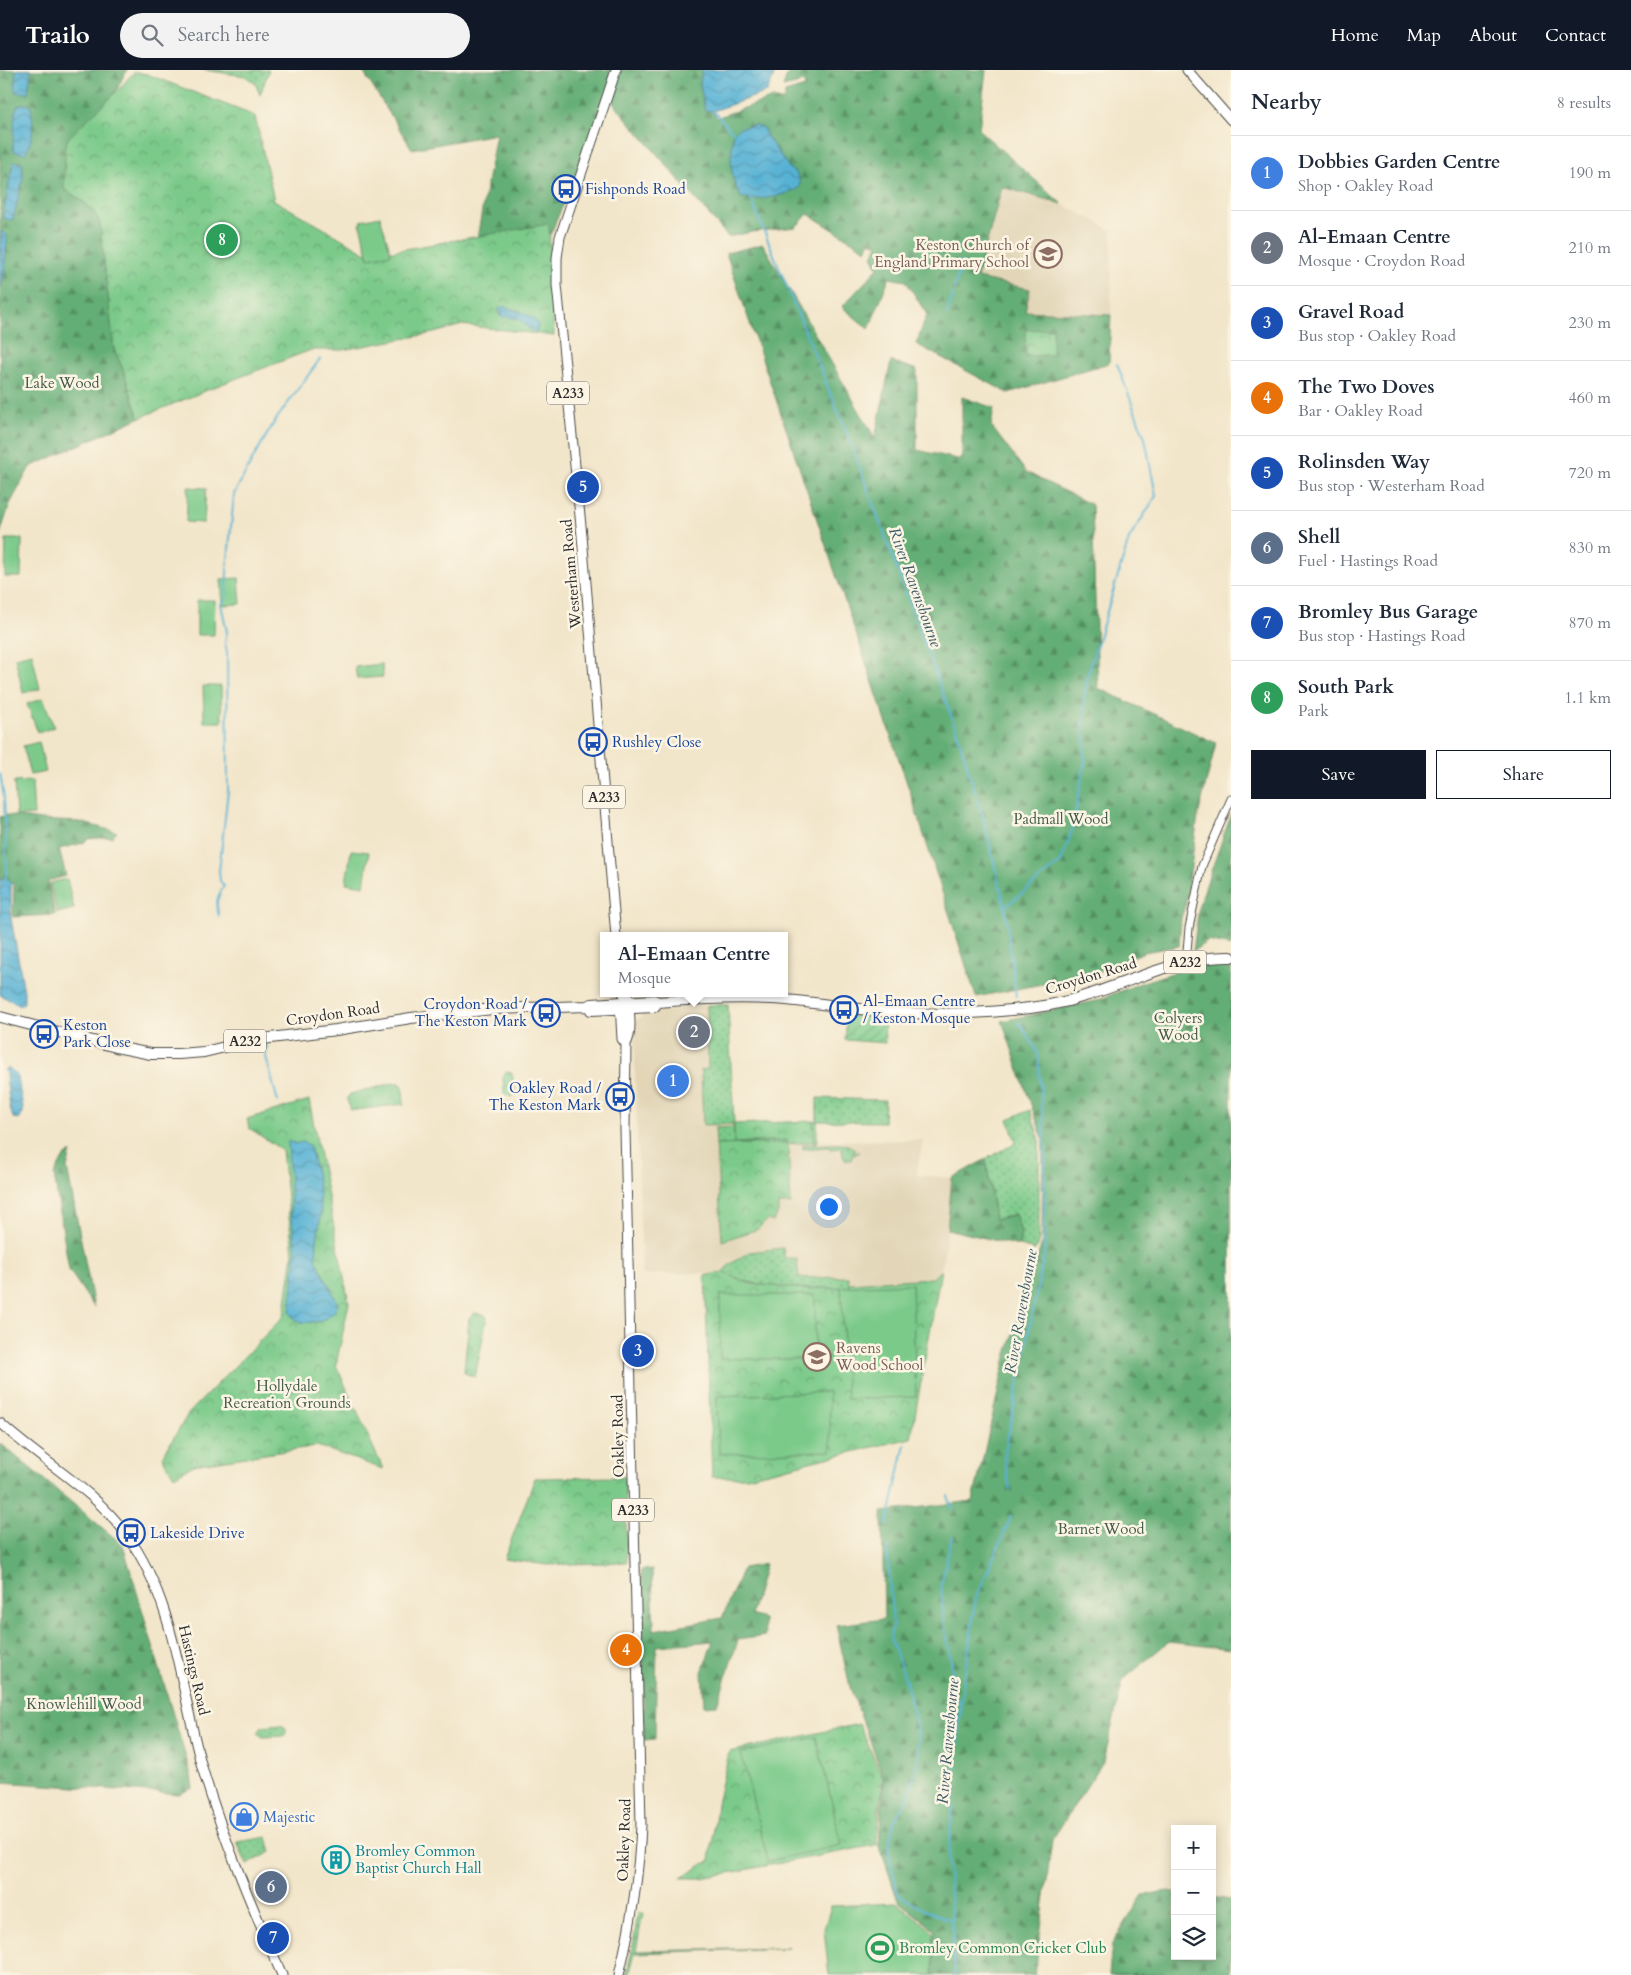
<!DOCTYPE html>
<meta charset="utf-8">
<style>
body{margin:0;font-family:Cardo,serif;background:#f2f2f3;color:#1f2937}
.controls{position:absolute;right:15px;bottom:15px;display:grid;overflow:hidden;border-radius:0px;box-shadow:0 2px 12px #0003}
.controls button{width:45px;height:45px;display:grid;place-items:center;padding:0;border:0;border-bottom:1px solid #e0e1e3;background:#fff;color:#1f2937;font:25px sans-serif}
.you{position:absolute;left:828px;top:1136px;width:18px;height:18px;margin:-12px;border:4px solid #fff;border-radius:50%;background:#1a73e8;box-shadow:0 0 0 8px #1a73e833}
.badge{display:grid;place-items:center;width:32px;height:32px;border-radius:50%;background:#111827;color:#fff;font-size:16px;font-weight:700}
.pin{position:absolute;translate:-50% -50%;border:2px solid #fff;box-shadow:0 1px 5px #0006}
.popup{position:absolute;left:600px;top:862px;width:188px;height:65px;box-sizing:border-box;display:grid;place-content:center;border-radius:0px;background:#fff;filter:drop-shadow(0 1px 4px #0005);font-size:16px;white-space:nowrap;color:#747a83}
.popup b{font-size:19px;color:#1f2937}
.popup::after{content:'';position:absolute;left:50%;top:100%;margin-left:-10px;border:10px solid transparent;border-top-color:#fff}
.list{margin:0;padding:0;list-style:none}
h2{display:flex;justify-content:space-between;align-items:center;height:65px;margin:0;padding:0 20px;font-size:21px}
h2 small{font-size:16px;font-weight:400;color:#747a83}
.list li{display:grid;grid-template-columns:32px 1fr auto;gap:15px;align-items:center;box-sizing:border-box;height:75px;padding:0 20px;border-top:1px solid #e0e1e3}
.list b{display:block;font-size:19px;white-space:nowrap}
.list p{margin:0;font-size:16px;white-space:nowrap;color:#747a83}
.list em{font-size:16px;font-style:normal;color:#747a83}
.actions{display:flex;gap:10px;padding:15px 20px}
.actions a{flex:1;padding:11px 0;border:1px solid #111827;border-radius:0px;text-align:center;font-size:18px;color:#111827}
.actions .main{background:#111827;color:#fff}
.icon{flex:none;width:28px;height:28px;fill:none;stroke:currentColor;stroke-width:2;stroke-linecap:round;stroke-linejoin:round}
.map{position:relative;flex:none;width:1231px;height:1905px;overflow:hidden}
header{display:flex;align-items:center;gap:30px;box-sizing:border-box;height:70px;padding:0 25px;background:#111827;color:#fff}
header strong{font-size:24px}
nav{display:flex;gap:28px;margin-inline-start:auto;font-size:18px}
.search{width:350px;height:45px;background:#f2f2f3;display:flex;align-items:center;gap:12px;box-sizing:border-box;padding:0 18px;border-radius:28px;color:#747a83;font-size:19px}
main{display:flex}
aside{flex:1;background:#fff}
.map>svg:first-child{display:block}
.built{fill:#e2d6b7}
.grass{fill:url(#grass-dots);stroke:#537a5a}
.forest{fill:url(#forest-firs);stroke:#486c50;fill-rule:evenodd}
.park{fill:url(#park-crowns);stroke:#537a5a}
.garden{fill:url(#garden-furrows);stroke:#537a5a}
.pitch{fill:#7bca8a;stroke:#537a5a}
.water{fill:url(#water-waves);stroke:#416e80}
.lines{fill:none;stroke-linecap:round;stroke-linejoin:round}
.stream{stroke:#57b2d5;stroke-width:2}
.minor-casing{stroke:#494743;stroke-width:9}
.major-casing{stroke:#494743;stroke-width:11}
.highway-casing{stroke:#494743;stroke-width:12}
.minor{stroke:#fff;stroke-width:7}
.major{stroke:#fff;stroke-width:9}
.highway{stroke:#fff;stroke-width:10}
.labels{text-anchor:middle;stroke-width:5;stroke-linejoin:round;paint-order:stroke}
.shield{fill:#fcf5e5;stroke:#6a6863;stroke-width:1}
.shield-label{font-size:14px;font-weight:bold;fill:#2b2b2b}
.transit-label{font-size:15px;fill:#164399;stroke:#fcf5e5;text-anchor:start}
.education-label{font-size:15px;fill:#785e54;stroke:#fcf5e5;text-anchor:end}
.park-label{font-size:15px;fill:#435b48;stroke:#fcf5e5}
.street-label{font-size:15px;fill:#2b2b2b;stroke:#fcf5e5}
.shop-label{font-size:15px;fill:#366cbe;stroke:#fcf5e5;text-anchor:start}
.culture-label{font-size:15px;fill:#0d838f;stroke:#fcf5e5;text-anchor:start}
.leisure-label{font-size:15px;fill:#27864d;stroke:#fcf5e5;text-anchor:start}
.water-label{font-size:16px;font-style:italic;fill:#3a5a66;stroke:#fcf5e5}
</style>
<header>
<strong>Trailo</strong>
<div class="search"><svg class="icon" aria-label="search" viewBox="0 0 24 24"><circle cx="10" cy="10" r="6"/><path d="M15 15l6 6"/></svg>Search here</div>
<nav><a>Home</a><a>Map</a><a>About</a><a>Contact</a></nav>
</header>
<main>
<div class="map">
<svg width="1231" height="1905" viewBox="0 0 1231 1905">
<defs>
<pattern id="grass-dots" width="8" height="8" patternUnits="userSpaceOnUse" patternTransform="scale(1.25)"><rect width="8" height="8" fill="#7bca8a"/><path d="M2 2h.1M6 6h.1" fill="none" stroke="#65a471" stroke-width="1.8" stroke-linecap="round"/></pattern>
<pattern id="forest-firs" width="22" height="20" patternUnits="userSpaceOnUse" patternTransform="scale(1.25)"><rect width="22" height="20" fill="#64ae76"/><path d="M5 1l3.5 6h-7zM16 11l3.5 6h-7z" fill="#538e61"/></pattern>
<pattern id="park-crowns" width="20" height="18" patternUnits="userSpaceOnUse" patternTransform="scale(1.25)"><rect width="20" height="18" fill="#7bca8a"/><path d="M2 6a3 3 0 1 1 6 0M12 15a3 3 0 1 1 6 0" fill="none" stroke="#65a471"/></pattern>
<pattern id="garden-furrows" width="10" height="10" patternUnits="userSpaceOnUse" patternTransform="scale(1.25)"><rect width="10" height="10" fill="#7bca8a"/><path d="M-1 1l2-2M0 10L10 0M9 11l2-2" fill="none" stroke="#65a471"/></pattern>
<pattern id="water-waves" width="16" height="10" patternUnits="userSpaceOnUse" patternTransform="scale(1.25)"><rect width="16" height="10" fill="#57b2d5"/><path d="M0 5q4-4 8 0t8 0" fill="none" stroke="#4891ad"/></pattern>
</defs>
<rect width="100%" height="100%" fill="#fcf5e5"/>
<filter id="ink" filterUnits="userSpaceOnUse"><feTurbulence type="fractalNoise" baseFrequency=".02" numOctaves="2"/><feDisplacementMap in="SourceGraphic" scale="10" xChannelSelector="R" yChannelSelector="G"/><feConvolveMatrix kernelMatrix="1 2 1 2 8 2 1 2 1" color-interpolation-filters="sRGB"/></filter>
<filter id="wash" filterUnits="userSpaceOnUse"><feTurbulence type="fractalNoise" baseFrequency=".0096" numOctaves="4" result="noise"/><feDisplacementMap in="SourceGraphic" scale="20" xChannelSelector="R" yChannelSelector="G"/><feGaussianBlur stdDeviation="1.12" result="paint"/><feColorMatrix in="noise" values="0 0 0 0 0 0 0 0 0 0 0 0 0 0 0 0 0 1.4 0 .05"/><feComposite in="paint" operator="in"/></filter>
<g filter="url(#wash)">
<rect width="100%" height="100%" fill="#f2e6ca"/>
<path class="built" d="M1002,117L1062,134L1112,160L1111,245L1024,241L977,208Z
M707,935L708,1000H702L703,1055L817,1051V1071L923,1070L916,1105L952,1108L945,1178L911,1368L747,1407H712L705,1203L642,1205L635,1005V952L645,943L674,940L682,936Z"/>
<path class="grass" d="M203,0H269L260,25L255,13L245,6Z
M707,935H728L734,1054L703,1055L701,1000L708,999Z
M817,1028L885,1030L884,1052L817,1051V1072H814L813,1051H817Z
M1030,1040L1039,1068V1171L1035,1180L1019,1176L1021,1162L995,1150L986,1089L1016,1073L1008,1049Z
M734,1057L735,1073L787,1070L788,1073L716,1075L715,1058Z
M839,1074L848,1075L855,1079V1083L860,1082L852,1086V1090H845V1087H843L842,1078L830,1079L829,1077L803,1079V1075Z
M783,1178L785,1189H797L799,1208L848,1207L850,1217C807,1219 762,1221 722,1203L729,1195L749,1182Z
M281,1655L286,1658V1664L284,1666L262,1667L258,1663L262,1657Z
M267,1767L271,1782L247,1795L237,1772Z
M638,1843H643L636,1881L789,1878L635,1883L629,1905H626L632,1881Z"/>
<path class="forest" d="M0,0H127L114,24L92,45L64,119C79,129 95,136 100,154L114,279L123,299L139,348L30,397L10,434L0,464Z
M362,0H702L700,14L705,39L713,41L716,48L773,28L774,30H784L785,23L805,17L804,12L783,17L787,5L792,0H986L979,60L1062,134L1002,117L977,208L1030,219L1025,241L1111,245L1109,293L1008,323L916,274L927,245L906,211L889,208L869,259L842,237L878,198L872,186L878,175L870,171L866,180L808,144L796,157L751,162L728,167L608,27L521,235L406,268L471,201L496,64L412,79ZM763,58L768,68L790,99L797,104L800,111L799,118L732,88L734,63Z
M763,174L875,368L891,291L917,300V380L962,390V327L994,338L991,356L1026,402L1092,435L1098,618L1216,673L1198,746L1186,833L1181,848L1179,876L1144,882L1093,904L976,927L909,719L726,183Z
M7,745L41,750L80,752L117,762L112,767L88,769L83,773L59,779L66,806L48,811L55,845L13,847L14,814L0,811V747Z
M1231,745V876L1208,871L1193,881L1199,835Z
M1214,890L1231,893V1579L1168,1572L1123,1610L1104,1690L1052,1770L1035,1905H926L935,1860L898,1831L879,1774L884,1709L850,1617L836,1555L884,1549L882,1442L973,1431L1006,1287L1042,1173L1043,1069L1002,951L1096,931L1143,912Z
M71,1082L67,1098L94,1237L69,1200L54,1105L63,1088Z
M986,1089L995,1150L1015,1144L1021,1162L1019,1176L947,1159L952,1108Z
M0,1373L123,1475L191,1705L193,1718L179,1724L0,1712Z
M765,1494L751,1545L764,1549L765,1566L738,1570L717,1635L704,1636L702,1602L713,1571L657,1576L655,1669L644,1670L641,1500L652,1499L654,1560L722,1548L743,1498Z
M1168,1821L1175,1822V1886H1212V1827L1231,1830V1905H1109L1112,1874L1143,1825Z"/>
<path class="park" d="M134,2L147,4L255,46L274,130L370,185L549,154L554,266L462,255L434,263L342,280H311L222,314L139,348L123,299L114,279L100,154C95,136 79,129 64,119L65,76L69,67L114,24Z
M1053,259L1052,285L1026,286L1025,260Z
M506,1002L512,1003L516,1023L511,1027L504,1024L503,1006Z
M394,1013H399L403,1016L404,1034L356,1040H350L347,1029L350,1024Z
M309,1030L349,1233L336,1295L383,1399L317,1376L194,1395L174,1406L162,1387L188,1344L284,1246L293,1184L282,1080L249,1058L247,1049Z
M813,1051L814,1072L788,1074L791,1134H778V1143L773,1152L767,1150L758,1159L722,1171L716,1075L788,1073L787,1070L734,1073V1054Z
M941,1200L911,1368L747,1407H712L705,1206L722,1202L751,1214L807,1219L849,1217V1213L932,1208Z
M474,1243L485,1245L487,1248L475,1307L465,1303L464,1300L469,1248Z
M625,1407L627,1492L547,1495L504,1489L535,1408Z
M859,1654L883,1709L876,1775L702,1808H681L710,1790L717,1734L729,1682Z"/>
<path class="garden" d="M847,943L884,946L885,973L845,970Z"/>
<path class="pitch" d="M380,146L391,184L369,188L360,155L362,150Z
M188,417L206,418L204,453L186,452Z
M6,469H22L21,507H5Z
M239,508L241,534L223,535L221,509Z
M197,530H215L214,565H197Z
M32,583L40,619L23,623L15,587Z
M382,594L383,607L357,609L355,597Z
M203,616H221L222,652H204Z
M43,628L54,657L38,663L27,634Z
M39,672L46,702L30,705L23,676Z
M32,711L34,745L16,746L14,712Z
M351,780L369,782L364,816L346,813Z
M67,809L74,839L57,843L50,813Z
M912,1214L916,1327L847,1329L841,1217Z
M720,1225H815V1289H720Z
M829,1322L831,1381L719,1384L717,1326Z
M816,1667L842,1775L768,1791L741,1683Z
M897,1833L933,1861V1905H829L824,1859L831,1836Z"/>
<path class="water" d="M16,0H31L28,23L15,22Z
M702,0H772L774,6L767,22L713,41L705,40L700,14Z
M23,34L30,35C34,47 34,75 24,84L14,81L13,76L15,43L17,36Z
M756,55L763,58L768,68L790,99L797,104L800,112L799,118C780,126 762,132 741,127C729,108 730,85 734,63L739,58Z
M13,92L22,93L23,108L13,150L4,149L3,146Z
M1,162H4L7,165V171L4,207L0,219Z
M505,237C518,241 530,243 538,254L537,263L528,258L519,249L500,246L499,238Z
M0,809L11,811V848L24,921V933L19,935L0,925Z
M9,998L17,1005L23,1037V1043L19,1049L13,1048L10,1038L5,999Z
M288,1070L294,1074L303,1072L310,1076L318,1112L321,1144L317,1172L316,1189L338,1234C333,1251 310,1255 296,1251L290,1242L296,1181L291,1142Z"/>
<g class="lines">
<path class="stream" d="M713,41L734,63
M751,129L848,366L956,659L983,748L1005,837L1016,926
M954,219L962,192
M947,245L953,224
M0,704L4,727L7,803L5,810
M1006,836L1061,792L1072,760L1085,691L1084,628L1088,604L1129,469L1156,426L1145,368L1117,294
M219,846C215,833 217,827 224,816L220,811L219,801L228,720L227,582L225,573L227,562L221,534L226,529L227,501L234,424L256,383L275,351L320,289
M267,975L266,987L278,1032
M1010,1419L1004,1387L1044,1185L1045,1079L1038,983L1019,952
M948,1426L953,1440
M887,1455L905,1374
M952,1466L941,1515L944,1552L952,1596V1615L953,1626L959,1632
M887,1478L893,1554L890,1567L905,1608L917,1658L919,1686L909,1726L894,1751L888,1780L898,1825L925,1840L951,1850
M955,1905L948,1792L961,1630L976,1528L1011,1447"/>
</g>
</g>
<g filter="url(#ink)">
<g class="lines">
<defs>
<path id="minor" d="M1186,892L1189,858L1202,796L1231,729"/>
<path id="major" d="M616,0L560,167L557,188V215L582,466L616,866
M1187,0L1231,50
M620,933L622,969L626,974
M0,1353C42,1392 93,1418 127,1465C176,1534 180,1618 202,1697C223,1768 252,1837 282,1905
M619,1905C631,1855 639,1806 641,1755L625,1059L626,974C633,962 629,940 628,927L623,923"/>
<path id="highway" d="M591,940L654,937L658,932
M0,947L116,977L151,984H179L204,982L254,970L336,960L411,948L493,939L587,936L592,934L654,930L658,932C696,929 734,927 772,929C811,931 850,939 889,942C929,945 971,944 1011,940C1036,938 1061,934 1085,926C1134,911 1179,886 1231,887"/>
</defs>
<use href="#minor" class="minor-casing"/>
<use href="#major" class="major-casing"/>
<use href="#highway" class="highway-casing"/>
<use href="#minor" class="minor"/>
<use href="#major" class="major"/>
<use href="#highway" class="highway"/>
</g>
</g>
<defs>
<symbol id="bus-ring" viewBox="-11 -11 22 22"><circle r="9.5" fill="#fcf5e5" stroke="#1a4fb4" stroke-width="1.5"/><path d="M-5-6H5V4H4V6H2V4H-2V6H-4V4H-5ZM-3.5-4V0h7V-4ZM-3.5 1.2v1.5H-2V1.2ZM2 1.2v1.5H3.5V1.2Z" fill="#1a4fb4"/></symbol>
<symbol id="school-ring" viewBox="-11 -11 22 22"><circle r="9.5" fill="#fcf5e5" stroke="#8d6e63" stroke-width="1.5"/><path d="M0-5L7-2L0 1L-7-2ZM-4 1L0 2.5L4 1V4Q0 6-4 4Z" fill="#8d6e63"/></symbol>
<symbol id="shop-ring" viewBox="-11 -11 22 22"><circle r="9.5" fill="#fcf5e5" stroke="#3f7fe0" stroke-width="1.5"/><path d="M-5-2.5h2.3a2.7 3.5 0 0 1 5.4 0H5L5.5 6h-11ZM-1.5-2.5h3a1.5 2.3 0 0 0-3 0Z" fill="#3f7fe0"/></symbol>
<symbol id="building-ring" viewBox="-11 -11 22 22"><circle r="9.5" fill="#fcf5e5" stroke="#0f9aa8" stroke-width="1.5"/><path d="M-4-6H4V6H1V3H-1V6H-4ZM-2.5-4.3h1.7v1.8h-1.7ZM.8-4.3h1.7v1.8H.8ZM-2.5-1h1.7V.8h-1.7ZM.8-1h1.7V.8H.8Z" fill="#0f9aa8"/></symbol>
<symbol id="stadium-ring" viewBox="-11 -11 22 22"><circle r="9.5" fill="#fcf5e5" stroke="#2e9e5b" stroke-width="1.5"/><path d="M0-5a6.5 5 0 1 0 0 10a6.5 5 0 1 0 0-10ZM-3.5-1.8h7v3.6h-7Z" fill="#2e9e5b"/></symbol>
</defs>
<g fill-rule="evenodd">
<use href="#bus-ring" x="550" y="103" width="32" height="32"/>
<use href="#school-ring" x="1032" y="168" width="32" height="32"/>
<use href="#bus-ring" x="577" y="656" width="32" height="32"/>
<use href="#bus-ring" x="828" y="924" width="32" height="32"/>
<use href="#bus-ring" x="530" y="927" width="32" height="32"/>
<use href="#bus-ring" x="28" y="948" width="32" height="32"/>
<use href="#bus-ring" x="604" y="1011" width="32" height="32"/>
<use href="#school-ring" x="801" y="1271" width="32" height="32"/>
<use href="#bus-ring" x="115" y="1447" width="32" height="32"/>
<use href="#shop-ring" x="228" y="1731" width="32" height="32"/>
<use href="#building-ring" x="320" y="1774" width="32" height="32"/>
<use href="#stadium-ring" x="864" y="1862" width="32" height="32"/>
</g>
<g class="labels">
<g class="shield">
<rect x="547" y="311.5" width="42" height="23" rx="4"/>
<rect x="583" y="715.5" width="42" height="23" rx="4"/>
<rect x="1164" y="880.5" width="42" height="23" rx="4"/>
<rect x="224" y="959.5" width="42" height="23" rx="4"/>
<rect x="612" y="1428.5" width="42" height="23" rx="4"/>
</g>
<g class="shield-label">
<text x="568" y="328">A233</text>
<text x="604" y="732">A233</text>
<text x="1185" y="897">A232</text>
<text x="245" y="976">A232</text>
<text x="633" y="1445">A233</text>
</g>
<g class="transit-label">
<text x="585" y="124">Fishponds Road</text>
<text x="612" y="677">Rushley Close</text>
<text x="863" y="936">Al-Emaan Centre<tspan x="863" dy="17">/ Keston Mosque</tspan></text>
<text x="527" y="939" text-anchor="end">Croydon Road /<tspan x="527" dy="17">The Keston Mark</tspan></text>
<text x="63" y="960">Keston<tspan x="63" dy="17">Park Close</tspan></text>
<text x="601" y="1023" text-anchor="end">Oakley Road /<tspan x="601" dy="17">The Keston Mark</tspan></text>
<text x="150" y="1468">Lakeside Drive</text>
</g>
<g class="education-label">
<text x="1029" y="180">Keston Church of<tspan x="1029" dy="17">England Primary School</tspan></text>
<text x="836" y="1283" text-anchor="start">Ravens<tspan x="836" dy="17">Wood School</tspan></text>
</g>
<g class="park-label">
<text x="62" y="318">Lake Wood</text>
<text x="1061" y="754">Padmall Wood</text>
<text x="1178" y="953">Colyers<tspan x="1178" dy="17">Wood</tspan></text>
<text x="287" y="1321">Hollydale<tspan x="287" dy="17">Recreation Grounds</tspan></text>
<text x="1101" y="1464">Barnet Wood</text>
<text x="84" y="1639">Knowlehill Wood</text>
</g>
<g class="street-label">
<text transform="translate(571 504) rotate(-95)" y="5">Westerham Road</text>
<text transform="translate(1091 906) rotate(-17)" y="5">Croydon Road</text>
<text transform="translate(333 944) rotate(-8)" y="5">Croydon Road</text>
<text transform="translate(618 1366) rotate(-91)" y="5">Oakley Road</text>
<text transform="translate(194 1600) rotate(77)" y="5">Hastings Road</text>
<text transform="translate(624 1770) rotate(-88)" y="5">Oakley Road</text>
</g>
<g class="shop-label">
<text x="263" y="1752">Majestic</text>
</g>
<g class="culture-label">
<text x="355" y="1786">Bromley Common<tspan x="355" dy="17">Baptist Church Hall</tspan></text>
</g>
<g class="leisure-label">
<text x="899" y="1883">Bromley Common Cricket Club</text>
</g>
<g class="water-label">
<text transform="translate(916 517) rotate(70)" y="6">River Ravensbourne</text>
<text transform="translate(1020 1241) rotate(-80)" y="6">River Ravensbourne</text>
<text transform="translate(947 1671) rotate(-85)" y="6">River Ravensbourne</text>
</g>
</g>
</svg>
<div class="controls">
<button>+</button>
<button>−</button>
<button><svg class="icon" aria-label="layers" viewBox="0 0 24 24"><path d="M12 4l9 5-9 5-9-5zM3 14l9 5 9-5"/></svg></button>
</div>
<div class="you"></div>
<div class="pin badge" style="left:673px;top:1011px;background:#3f7fe0">1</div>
<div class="pin badge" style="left:694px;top:962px;background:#6b7280">2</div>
<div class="popup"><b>Al-Emaan Centre</b>Mosque</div>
<div class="pin badge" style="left:638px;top:1281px;background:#1a4fb4">3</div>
<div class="pin badge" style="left:626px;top:1580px;background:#e8710a">4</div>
<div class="pin badge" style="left:583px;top:417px;background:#1a4fb4">5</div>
<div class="pin badge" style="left:271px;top:1817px;background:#5c6f8a">6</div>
<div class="pin badge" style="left:273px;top:1868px;background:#1a4fb4">7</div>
<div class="pin badge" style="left:222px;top:170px;background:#2e9e5b">8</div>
</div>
<aside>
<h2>Nearby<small>8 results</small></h2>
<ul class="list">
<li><span class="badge" style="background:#3f7fe0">1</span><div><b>Dobbies Garden Centre</b><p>Shop · Oakley Road</p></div><em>190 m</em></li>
<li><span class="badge" style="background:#6b7280">2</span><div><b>Al-Emaan Centre</b><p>Mosque · Croydon Road</p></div><em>210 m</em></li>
<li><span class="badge" style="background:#1a4fb4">3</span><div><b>Gravel Road</b><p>Bus stop · Oakley Road</p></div><em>230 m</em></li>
<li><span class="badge" style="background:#e8710a">4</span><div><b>The Two Doves</b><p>Bar · Oakley Road</p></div><em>460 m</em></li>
<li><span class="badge" style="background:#1a4fb4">5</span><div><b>Rolinsden Way</b><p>Bus stop · Westerham Road</p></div><em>720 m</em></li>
<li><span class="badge" style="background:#5c6f8a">6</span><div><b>Shell</b><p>Fuel · Hastings Road</p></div><em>830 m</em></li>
<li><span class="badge" style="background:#1a4fb4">7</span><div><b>Bromley Bus Garage</b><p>Bus stop · Hastings Road</p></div><em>870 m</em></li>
<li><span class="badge" style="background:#2e9e5b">8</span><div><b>South Park</b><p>Park</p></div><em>1.1 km</em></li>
</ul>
<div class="actions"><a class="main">Save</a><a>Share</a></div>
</aside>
</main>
